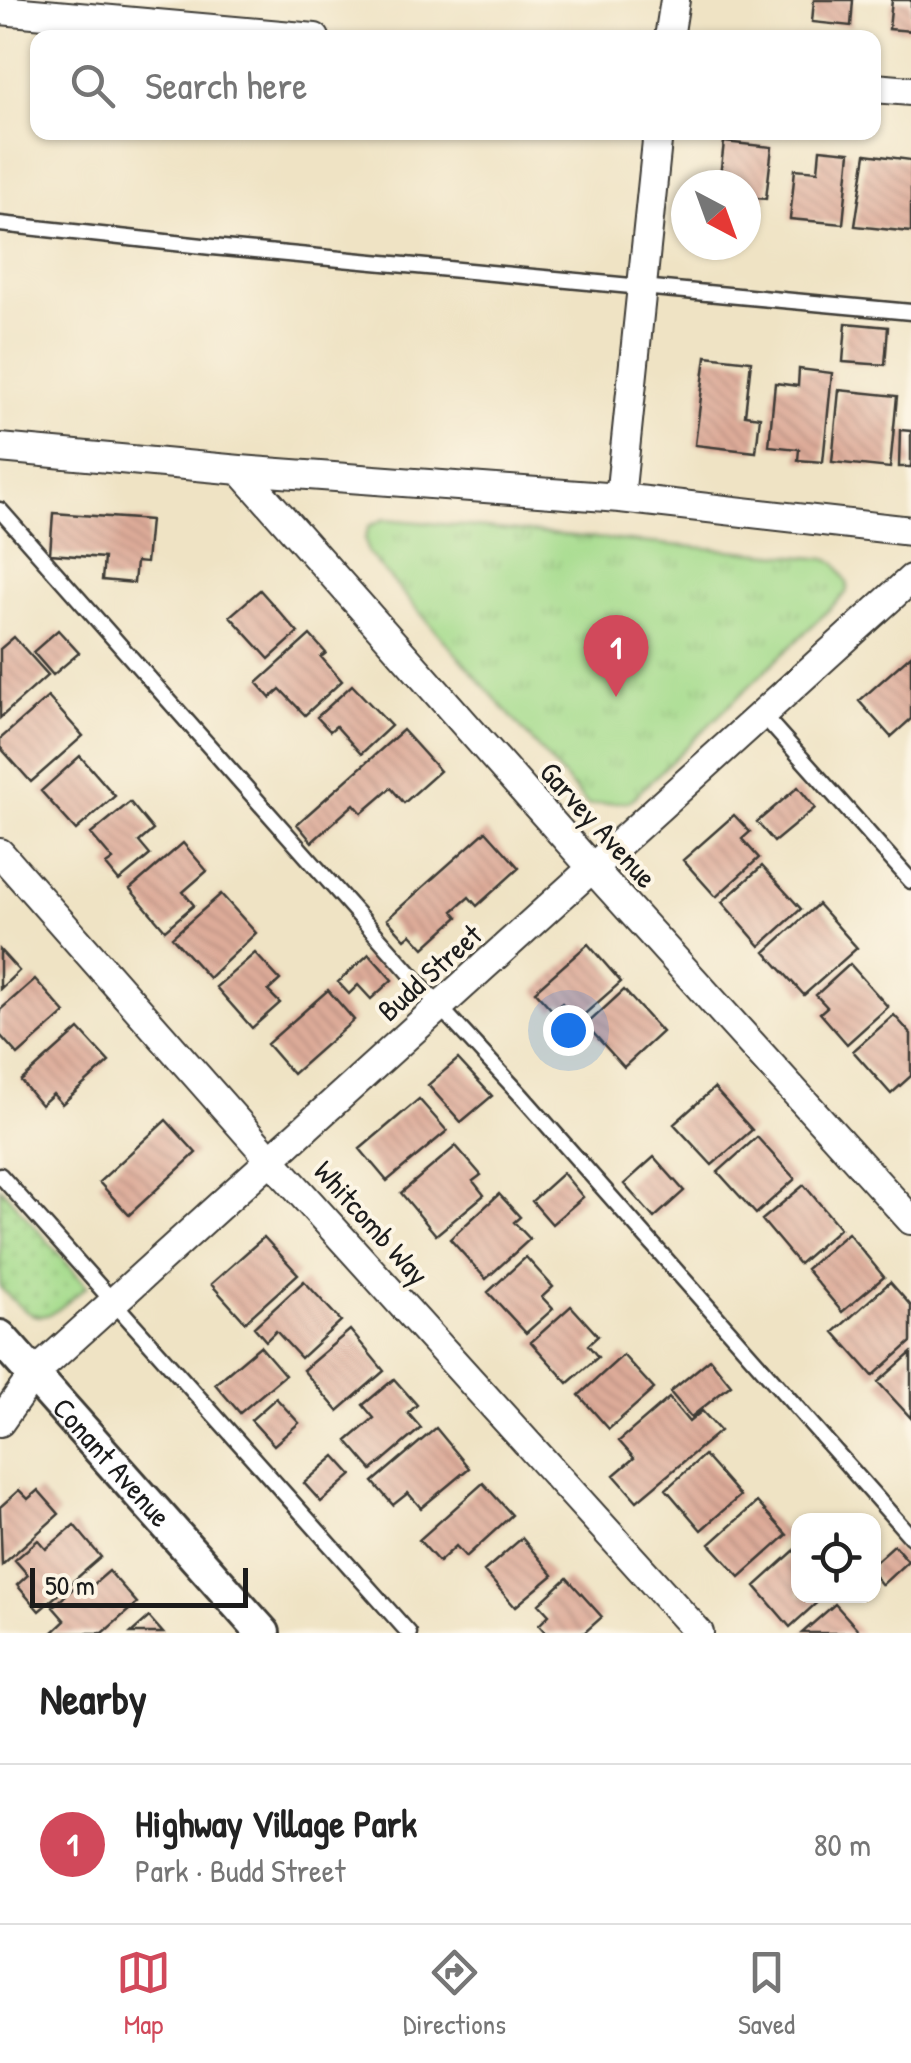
<!DOCTYPE html>
<meta charset="utf-8">
<style>
body{margin:0;font-family:"Patrick Hand",sans-serif;background:#f6f6f6;color:#222}
.controls{position:absolute;right:30px;bottom:30px;display:grid;overflow:hidden;border-radius:20px;box-shadow:0 2px 8px #0004}
.controls button{width:90px;height:90px;display:grid;place-items:center;padding:0;border:0;border-bottom:2px solid #e0e0e0;background:#fff;color:#222;font:50px sans-serif}
.compass{position:absolute;left:671px;top:170px;width:90px;height:90px;border-radius:50%;background:#fff;box-shadow:0 2px 8px #0004;rotate:139deg}
.scale{position:absolute;left:30px;bottom:25px;width:218px;box-sizing:border-box;padding-left:10px;border:5px solid #1c1c1c;border-top:0;font-size:28px;line-height:35px;white-space:nowrap;color:#1c1c1c;-webkit-text-stroke:8px #fcf5e5;paint-order:stroke}
.you{position:absolute;left:568px;top:1030px;width:35px;height:35px;margin:-25px;border:8px solid #fff;border-radius:50%;background:#1a73e8;box-shadow:0 0 0 15px #1a73e833}
.badge{display:grid;place-items:center;width:65px;height:65px;border-radius:50%;background:#d1495b;color:#fff;font-size:32px;font-weight:700}
.pin{position:absolute;translate:-50% -82px;filter:drop-shadow(0 2px 5px #0008)}
.pin::after{content:'';position:absolute;top:52px;width:35px;height:30px;background:inherit;clip-path:polygon(0 0,100% 0,50% 100%)}
.list{margin:0;padding:0;list-style:none}
h2{display:flex;justify-content:space-between;align-items:center;height:130px;margin:0;padding:0 40px;font-size:42px}
h2 small{font-size:32px;font-weight:400;color:#767676}
.list li{display:grid;grid-template-columns:65px 1fr auto;gap:30px;align-items:center;box-sizing:border-box;height:160px;padding:0 40px;border-top:2px solid #e0e0e0}
.list b{display:block;font-size:38px;white-space:nowrap}
.list p{margin:0;font-size:32px;white-space:nowrap;color:#767676}
.list em{font-size:32px;font-style:normal;color:#767676}
.icon{flex:none;width:55px;height:55px;fill:none;stroke:currentColor;stroke-width:2;stroke-linecap:round;stroke-linejoin:round}
.map{position:relative;flex:none;width:911px;height:1633px;overflow:hidden}
.search{position:absolute;background:#fff;box-shadow:0 2px 8px #0004;left:30px;right:30px;top:30px;height:110px;display:flex;align-items:center;gap:25px;box-sizing:border-box;padding:0 35px;border-radius:20px;color:#767676;font-size:38px}
.sheet{height:290px;background:#fff}
nav{display:flex;justify-content:space-around;align-items:center;box-sizing:border-box;height:140px;border-top:2px solid #e0e0e0;background:#fff;font-size:28px;color:#767676}
nav a{display:grid;justify-items:center;gap:5px}
nav .on{color:#d1495b}
.map>svg:first-child{display:block}
.grass{fill:url(#grass-dots);stroke:#607c54;stroke-width:2.5}
.park{fill:url(#park-tufts);stroke:#607c54;stroke-width:2.5}
.building{fill:url(#building-back-hatch)}
.lines{fill:none;stroke-linecap:round;stroke-linejoin:round}
.service-casing{stroke:#3c3a35;stroke-width:19}
.minor-casing{stroke:#3c3a35;stroke-width:32}
.tertiary-casing{stroke:#3c3a35;stroke-width:38}
.service{stroke:#fff;stroke-width:14}
.minor{stroke:#fff;stroke-width:28}
.tertiary{stroke:#fff;stroke-width:32}
.labels{text-anchor:middle;stroke-width:8;stroke-linejoin:round;paint-order:stroke}
.street-label{font-size:30px;fill:#1c1c1c;stroke:#fcf5e5}
</style>
<div class="map">
<svg width="911" height="1633" viewBox="0 0 911 1633">
<defs>
<pattern id="grass-dots" width="8" height="8" patternUnits="userSpaceOnUse" patternTransform="scale(2.5)"><rect width="8" height="8" fill="#a4db8c"/><path d="M2 2h.1M6 6h.1" fill="none" stroke="#8dbb78" stroke-width="1.8" stroke-linecap="round"/></pattern>
<pattern id="park-tufts" width="24" height="20" patternUnits="userSpaceOnUse" patternTransform="scale(2.5)"><rect width="24" height="20" fill="#a4db8c"/><path d="M3 7l-1-3M5 7V3M7 7l1-3M15 17l-1-3M17 17v-4M19 17l1-3" fill="none" stroke="#8dbb78"/></pattern>
<pattern id="building-back-hatch" width="6" height="6" patternUnits="userSpaceOnUse" patternTransform="scale(2.5)"><rect width="6" height="6" fill="#ddab99"/><path d="M-1 5l2 2M0 0l6 6M5-1l2 2" fill="none" stroke="#bd9383"/></pattern>
</defs>
<rect width="100%" height="100%" fill="#fcf5e5"/>
<filter id="ink" filterUnits="userSpaceOnUse"><feTurbulence type="fractalNoise" baseFrequency=".01" numOctaves="2"/><feDisplacementMap in="SourceGraphic" scale="20" xChannelSelector="R" yChannelSelector="G"/><feConvolveMatrix kernelMatrix="1 2 1 2 8 2 1 2 1" color-interpolation-filters="sRGB"/></filter>
<filter id="wash" filterUnits="userSpaceOnUse"><feTurbulence type="fractalNoise" baseFrequency=".0048" numOctaves="4" result="noise"/><feDisplacementMap in="SourceGraphic" scale="40" xChannelSelector="R" yChannelSelector="G"/><feGaussianBlur stdDeviation="2.25" result="paint"/><feColorMatrix in="noise" values="0 0 0 0 0 0 0 0 0 0 0 0 0 0 0 0 0 1.4 0 .05"/><feComposite in="paint" operator="in"/></filter>
<g filter="url(#wash)">
<rect width="100%" height="100%" fill="#efe3c4"/>
<path class="grass" d="M0,1187L87,1286C46,1320 40,1331 0,1287Z"/>
<path class="park" d="M385,519L826,559L836,563L848,585L846,593L630,801L588,805L368,553L365,539L369,526Z"/>
<g id="blocks">
<path class="building" d="M814,0H853L851,26L812,22Z
M892,0H911V31L889,29Z
M724,142L772,147L766,199L746,197V185H719Z
M820,149L850,152L843,224L790,219L795,169L818,171Z
M866,154L911,160V232L855,226Z
M846,323L888,327L885,365L843,362Z
M706,356L751,361L745,415L760,417L756,452L695,445Z
M799,369L832,373L823,462L798,460L799,449L769,446L775,383L798,386Z
M839,390L897,396L890,468L832,462Z
M900,430L911,431V467H899Z
M53,513L150,520L146,563L136,562L134,583L102,580L104,558L50,554Z
M260,590L298,633L269,659L230,616Z
M58,630L79,653L53,675L33,652Z
M310,635L326,653L321,657L342,681L305,715L280,689L270,698L257,683Z
M14,637L48,675L0,718V649Z
M911,655V719L891,737L859,701Z
M352,685L391,726L361,754L336,726L330,731L317,717Z
M48,697L83,736L31,782L0,747V739Z
M403,730L440,771L404,803L391,788L362,813L354,804L312,842L297,824Z
M80,756L115,796L76,830L41,791Z
M798,787L815,808L774,842L757,822Z
M130,802L153,830L139,842L150,855L119,881L106,865L113,860L91,834Z
M734,815L750,832L742,839L759,858L716,897L683,860Z
M486,831L519,868L477,906L469,897L453,911L458,917L424,948L411,934L405,939L387,919Z
M183,843L207,871L183,892L194,905L165,930L130,889Z
M762,866L801,909L760,946L722,902Z
M221,894L256,933L209,978L172,937Z
M818,904L857,948L804,995L765,952Z
M588,944L621,982L578,1020L562,1003L553,1011L535,991Z
M0,950L19,971L0,989Z
M255,953L280,980L268,991L280,1003L252,1028L216,987Z
M369,954L392,980L371,999L358,985L349,994L338,982Z
M850,964L888,1007L847,1044L820,1013L827,1007L816,995Z
M35,979L65,1013L18,1055L0,1035V1010Z
M328,990L354,1020L293,1074L267,1044Z
M624,990L662,1032L624,1067L586,1025Z
M894,1015L911,1034V1076L891,1094L853,1051Z
M79,1029L109,1062L62,1104L53,1094L41,1105L21,1081Z
M458,1059L492,1096L461,1122L428,1085Z
M714,1088L752,1130L712,1165L674,1124Z
M419,1099L447,1131L387,1181L360,1149Z
M166,1120L196,1153L129,1215L99,1182Z
M757,1137L795,1179L756,1214L718,1172Z
M456,1146L481,1175L473,1181L484,1195L436,1235L401,1193Z
M654,1157L684,1191L654,1218L624,1184Z
M563,1173L583,1197L552,1224L532,1201Z
M804,1185L840,1228L799,1264L762,1220Z
M499,1194L520,1217L514,1222L530,1239L486,1279L450,1239Z
M848,1233L884,1277L842,1312L806,1269Z
M264,1237L298,1274L245,1322L211,1284Z
M526,1257L553,1287L542,1297L553,1309L526,1333L488,1292Z
M304,1281L341,1321L301,1358L276,1331L266,1341L254,1327Z
M890,1282L911,1306V1342L873,1376L834,1332Z
M571,1306L598,1336L588,1345L598,1357L568,1383L531,1342Z
M350,1330L384,1371L338,1411L303,1370Z
M260,1346L285,1375L240,1413L215,1384Z
M911,1353V1418L878,1382Z
M623,1355L654,1389L609,1429L579,1395Z
M710,1359L731,1385L691,1417L670,1392Z
M394,1379L417,1405L408,1413L421,1428L372,1470L347,1441L374,1418L363,1405Z
M276,1398L299,1423L274,1445L251,1420Z
M669,1398L689,1422L702,1411L720,1431L637,1501L614,1475L634,1458L619,1441Z
M436,1428L469,1468L421,1508L408,1493L393,1505L373,1482Z
M704,1455L740,1496L701,1530L666,1489Z
M335,1456L352,1475L321,1502L304,1483Z
M483,1483L512,1515L466,1557L456,1546L439,1562L419,1540Z
M19,1490L28,1499L38,1490L59,1514L2,1565L0,1507Z
M757,1502L787,1535L740,1577L710,1544Z
M74,1525L101,1557L39,1611L17,1585L28,1575L15,1560L38,1540L46,1549Z
M522,1538L553,1575L515,1607L484,1571Z
M894,1545L908,1561L882,1585L874,1575V1563Z
M796,1549L798,1552V1596H820L822,1598L790,1627L755,1586Z
M109,1571L137,1603L103,1633H52L65,1621L53,1607L78,1584L85,1592Z
M567,1578L602,1617L584,1633H546L539,1625L549,1615L539,1604Z
M835,1604L861,1633H802Z
M149,1617L163,1633H131Z"/>
</g>
</g>
<g filter="url(#ink)">
<use href="#blocks" fill-opacity="0" stroke="#3c3a35" stroke-width="2.5"/>
<g class="lines">
<defs>
<path id="service" d="M0,224L212,247L911,312
M0,510L440,1007L520,1094L911,1537
M762,714L911,881
M0,1175L409,1633"/>
<path id="minor" d="M0,10L315,38
M669,38L675,0
M874,88L911,91
M0,448L240,470L620,498L911,531
M240,470L593,869L911,1220
M620,498L658,132
M0,853L271,1160L699,1633
M0,1422L34,1374L911,579"/>
<g id="tertiary">
<path id="s1" d="M0,1337L263,1633"/>
</g>
</defs>
<use href="#service" class="service-casing"/>
<use href="#minor" class="minor-casing"/>
<use href="#tertiary" class="tertiary-casing"/>
<use href="#service" class="service"/>
<use href="#minor" class="minor"/>
<use href="#tertiary" class="tertiary"/>
</g>
</g>
<g class="labels">
<g class="street-label">
<text transform="translate(598 825) rotate(48)" y="10">Garvey Avenue</text>
<text transform="translate(430 973) rotate(-42)" y="10">Budd Street</text>
<text transform="translate(371 1223) rotate(48)" y="10">Whitcomb Way</text>
<text dy="10" stroke="none"><textPath href="#s1" startOffset="168">Conant Avenue</textPath></text>
</g>
</g>
</svg>
<div class="controls">
<button><svg class="icon" aria-label="locate" viewBox="0 0 24 24"><circle cx="12" cy="12" r="6"/><path d="M12 2v4M12 18v4M2 12h4M18 12h4"/></svg></button>
</div>
<svg class="compass" viewBox="-18 -18 36 36"><path d="M0-13l5 13h-10z" fill="#e53935"/><path d="M0 13l5-13h-10z" fill="#767676"/></svg>
<div class="scale">50 m</div>
<div class="you"></div>
<div class="pin badge" style="left:616px;top:697px">1</div>
<div class="search"><svg class="icon" aria-label="search" viewBox="0 0 24 24"><circle cx="10" cy="10" r="6"/><path d="M15 15l6 6"/></svg>Search here</div>
</div>
<section class="sheet">
<h2>Nearby<small></small></h2>
<ul class="list">
<li><span class="badge">1</span><div><b>Highway Village Park</b><p>Park · Budd Street</p></div><em>80 m</em></li>
</ul>
</section>
<nav>
<a class="on"><svg class="icon" aria-label="map" viewBox="0 0 24 24"><path d="M3 6l6-2 6 2 6-2v14l-6 2-6-2-6 2zM9 4v14M15 6v14"/></svg>Map</a>
<a><svg class="icon" aria-label="directions" viewBox="0 0 24 24"><path d="M12 3l9 9-9 9-9-9zM9 14v-3h6M13 9l2 2-2 2"/></svg>Directions</a>
<a><svg class="icon" aria-label="saved" viewBox="0 0 24 24"><path d="M7 4h10v16l-5-4-5 4z"/></svg>Saved</a>
</nav>
